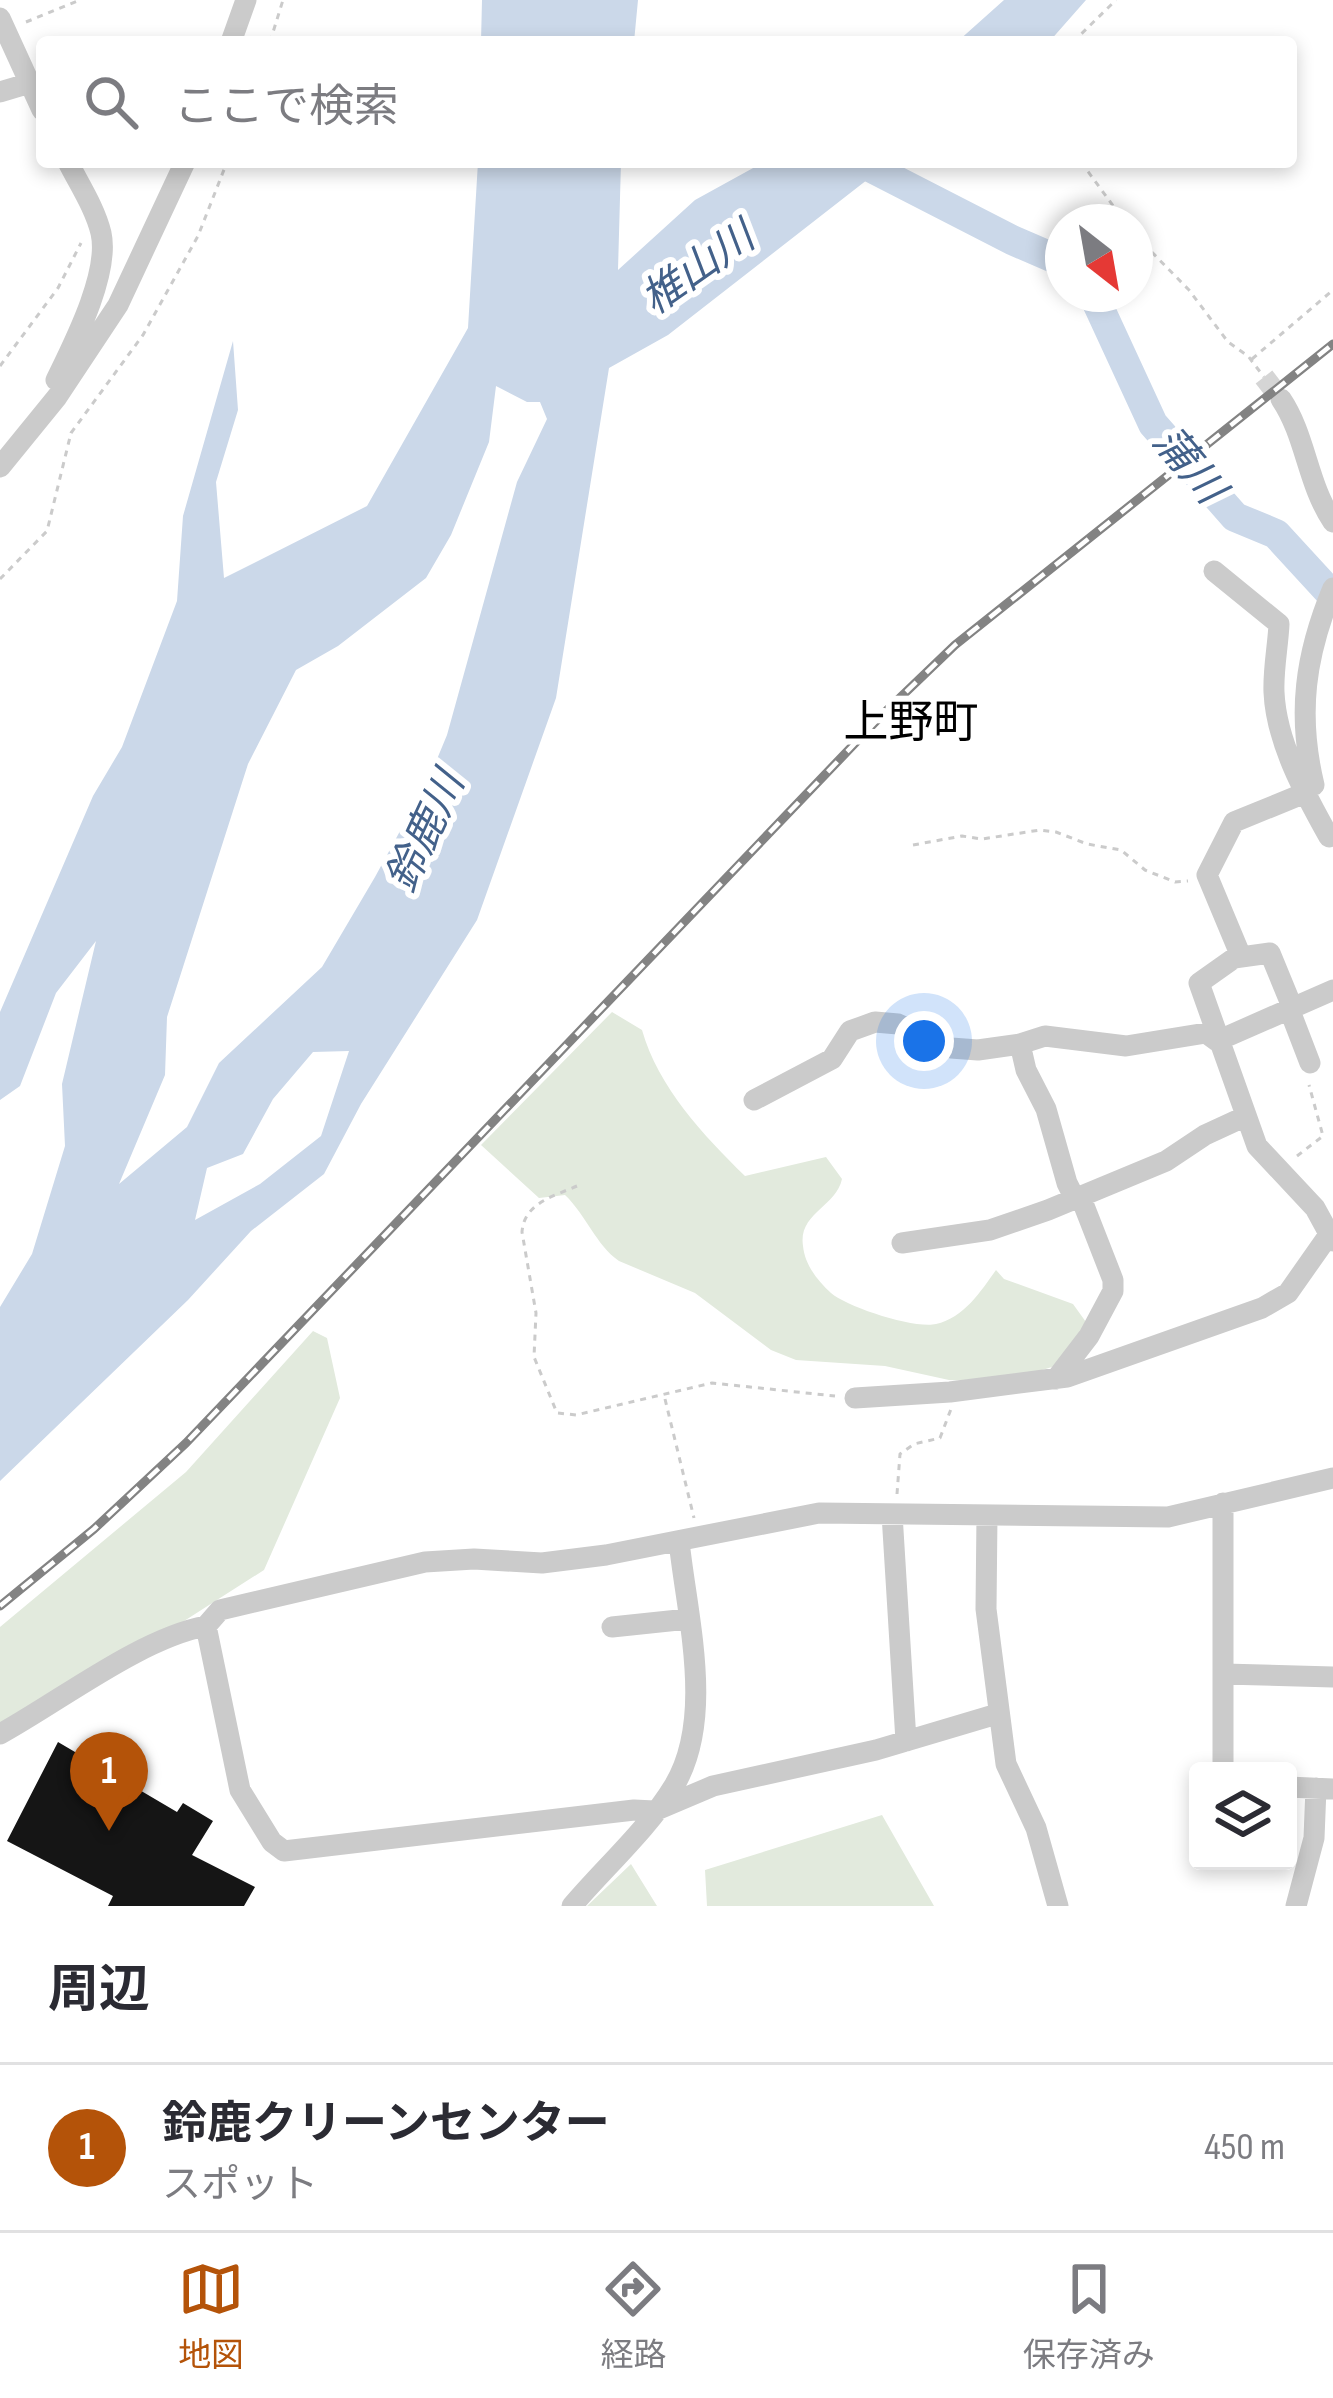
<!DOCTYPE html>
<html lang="ja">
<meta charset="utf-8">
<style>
body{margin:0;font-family:"Sofia Sans Condensed","Noto Sans JP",sans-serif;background:#f7f7f7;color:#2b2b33}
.controls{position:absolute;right:36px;bottom:36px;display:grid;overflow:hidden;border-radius:12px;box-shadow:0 6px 18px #0003}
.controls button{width:108px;height:108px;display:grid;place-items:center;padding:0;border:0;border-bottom:3px solid #e1e1e2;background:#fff;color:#2b2b33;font:60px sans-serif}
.compass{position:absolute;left:1045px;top:204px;width:108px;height:108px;border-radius:50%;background:#fff;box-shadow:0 6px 18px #0003;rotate:149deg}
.you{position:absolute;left:924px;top:1041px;width:42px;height:42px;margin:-30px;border:9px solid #fff;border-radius:50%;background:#1a73e8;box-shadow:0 0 0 18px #1a73e833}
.badge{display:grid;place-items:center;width:78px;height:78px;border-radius:50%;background:#b45309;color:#fff;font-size:39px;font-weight:700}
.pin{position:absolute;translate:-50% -99px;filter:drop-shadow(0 3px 6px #0008)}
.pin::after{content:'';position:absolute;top:63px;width:42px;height:36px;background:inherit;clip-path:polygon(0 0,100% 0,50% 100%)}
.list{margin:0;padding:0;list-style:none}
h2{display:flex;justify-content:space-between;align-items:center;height:156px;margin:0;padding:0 48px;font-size:51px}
h2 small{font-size:39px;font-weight:400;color:#7c7c81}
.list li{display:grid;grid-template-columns:78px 1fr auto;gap:36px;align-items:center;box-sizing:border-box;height:168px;padding:0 48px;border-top:3px solid #e1e1e2}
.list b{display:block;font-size:45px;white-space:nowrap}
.list p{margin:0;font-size:39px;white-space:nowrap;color:#7c7c81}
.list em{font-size:39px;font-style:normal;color:#7c7c81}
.icon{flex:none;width:66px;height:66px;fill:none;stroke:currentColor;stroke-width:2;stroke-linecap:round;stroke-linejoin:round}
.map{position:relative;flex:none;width:1333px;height:1906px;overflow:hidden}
.search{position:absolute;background:#fff;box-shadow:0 6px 18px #0003;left:36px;right:36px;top:36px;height:132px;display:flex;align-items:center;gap:30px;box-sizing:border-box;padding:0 42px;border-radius:12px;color:#7c7c81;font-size:45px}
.sheet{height:324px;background:#fff}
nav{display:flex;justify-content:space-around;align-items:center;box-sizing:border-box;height:168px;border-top:3px solid #e1e1e2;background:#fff;font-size:33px;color:#7c7c81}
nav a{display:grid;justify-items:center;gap:6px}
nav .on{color:#b45309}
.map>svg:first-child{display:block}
.green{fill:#e2eadd}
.water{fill:#cbd8e9;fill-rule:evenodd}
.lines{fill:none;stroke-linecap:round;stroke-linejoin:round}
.river{stroke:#cbd8e9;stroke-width:30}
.building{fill:#151515}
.minor-tunnel{stroke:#d5d5d5;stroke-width:21;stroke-dasharray:21 10;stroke-linecap:butt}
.path{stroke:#cbcbcb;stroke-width:3;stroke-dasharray:6 6;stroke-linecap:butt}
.minor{stroke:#cbcbcb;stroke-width:21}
.rail-casing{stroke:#838383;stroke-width:9}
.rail{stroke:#fff;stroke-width:4.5;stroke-dasharray:14;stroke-linecap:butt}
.labels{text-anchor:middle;stroke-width:12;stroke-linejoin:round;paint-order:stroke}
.water-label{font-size:42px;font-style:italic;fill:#43618a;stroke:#fff}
.quarter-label{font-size:45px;fill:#000;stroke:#fff}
</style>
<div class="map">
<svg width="1333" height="1906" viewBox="0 0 1333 1906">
<rect width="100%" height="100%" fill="#fff"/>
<path class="green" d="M612,1012L642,1030C658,1087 704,1136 745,1176L826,1157L842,1179C836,1207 798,1213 803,1246C805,1265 817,1280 831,1293C847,1307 914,1329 936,1324C964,1318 981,1291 996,1270L1004,1279L1073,1304L1096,1336L1052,1367L1003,1382L949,1380L885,1366L796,1360L771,1350L695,1293L619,1261C596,1245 586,1215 565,1195L539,1198L481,1145Z
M313,1331L327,1338L340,1398L264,1570L45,1710L0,1733V1627L186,1472Z
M882,1815L934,1906H707L705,1870Z
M631,1864L657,1906H587Z"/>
<path class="water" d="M482,0H638L634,42H481Z
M1004,0H1086L1049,42H957Z
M478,162H621L618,270L695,200L764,162H890L668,335L609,368L556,698L477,920L361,1104L324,1174L251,1231L188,1300L0,1481V1307L32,1254L65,1146L62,1084L96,941L56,993L20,1086L0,1100V1012L93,796L122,747L177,601L183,516L233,341L238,410L216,482L224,578L367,506L468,328ZM496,386L527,402H540L547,419L517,482L447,735L430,776L375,877L322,967L219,1063L187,1127L119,1184L165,1075L167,1017L248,764L296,670L338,646L426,578L451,535L489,442ZM349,1051L321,1136L260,1184L195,1220L207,1168L243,1154L273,1099L313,1052Z"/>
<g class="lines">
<path class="river" d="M860,162L1012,240L1063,262
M1093,294L1153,424L1235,517L1276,534L1333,596"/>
</g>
<path class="building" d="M58,1742L177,1812L183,1803L213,1821L192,1855L255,1887L244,1906H108L113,1896L7,1841Z"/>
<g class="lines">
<path class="minor-tunnel" d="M1264,377L1281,399"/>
<path class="path" d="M26,22L80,0
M270,42L283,0
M1073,42L1116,0
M1081,162L1125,222
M1135,235L1189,290L1228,342L1248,356L1264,377
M1252,359L1333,290
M0,366L58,288L81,243
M0,579L47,531L71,433L143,335L198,236L227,162
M913,845L962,836L982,839L1040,830L1056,832L1087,844L1121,850L1145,870L1175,882L1188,881
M1297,1156L1323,1136L1309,1085
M577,1186C554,1196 524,1203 522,1232L536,1313L534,1357L557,1413L576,1415L712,1383L835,1396
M665,1399L694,1518
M897,1494L900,1454L914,1444L940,1438L951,1409"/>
<path class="minor" d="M0,18L42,110
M231,42L246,0
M0,92L30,83
M56,380C74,343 110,273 101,233C95,208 79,184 68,162
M1281,399C1306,436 1307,483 1333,522
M0,467L57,397L118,305L185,162
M1214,571L1279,624C1278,646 1273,670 1274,692C1276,742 1305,794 1329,837
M1314,785C1297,714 1305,655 1333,588
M1305,793L1234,822L1207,875L1240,954L1199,983L1257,1146L1315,1208L1333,1241
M1234,958L1270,953L1293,1009
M1290,1011L1310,1063
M1020,1044L1026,1070L1046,1109L1067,1183L1073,1195L1081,1198L1113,1280V1291L1089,1336L1056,1379
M754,1100L832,1059L850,1031L875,1022L898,1024L951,1048L978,1050L1020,1044L1045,1036L1126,1046L1206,1033L1217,1041L1333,990
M902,1243L990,1230L1048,1210L1166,1161L1205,1135L1244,1117
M855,1398L950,1392L1067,1377L1262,1308L1288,1293L1328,1236
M1223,1503V1771
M892,1514L906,1741
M987,1515L986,1609L1006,1764L1036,1828L1058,1906
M612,1627L688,1619
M1224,1674L1333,1677
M997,1714L876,1750L713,1786L654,1811L634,1810L284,1851L272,1842L240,1790L206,1626L220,1610L425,1562L474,1559L542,1563L606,1555L819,1513L1168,1517L1333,1478
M0,1734C60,1701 141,1638 206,1626
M1288,1787L1333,1789
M572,1906C605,1867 648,1829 674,1786C715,1718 687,1617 679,1541
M1296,1906L1314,1838L1316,1788"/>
<defs>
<path id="rail" d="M0,1606L94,1529L186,1443L882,715L955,645L1333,344"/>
</defs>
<use href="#rail" class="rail-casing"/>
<use href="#rail" class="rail"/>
</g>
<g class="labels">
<g class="water-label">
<text transform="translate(697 267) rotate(-35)" y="15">椎山川</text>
<text transform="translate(1190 464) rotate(50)" y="15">蒲川</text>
<text transform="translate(424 831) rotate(-65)" y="15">鈴鹿川</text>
</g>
<g class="quarter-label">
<text x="911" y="737">上野町</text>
</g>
</g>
</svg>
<div class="controls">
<button><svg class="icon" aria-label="layers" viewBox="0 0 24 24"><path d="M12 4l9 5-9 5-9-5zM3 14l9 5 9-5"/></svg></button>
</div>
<svg class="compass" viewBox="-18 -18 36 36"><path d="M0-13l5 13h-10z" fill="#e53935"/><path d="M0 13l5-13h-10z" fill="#7c7c81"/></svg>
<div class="you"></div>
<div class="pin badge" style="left:109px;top:1831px">1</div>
<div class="search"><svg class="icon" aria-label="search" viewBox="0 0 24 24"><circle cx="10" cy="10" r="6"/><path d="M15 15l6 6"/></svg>ここで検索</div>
</div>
<section class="sheet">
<h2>周辺<small></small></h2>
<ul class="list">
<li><span class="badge">1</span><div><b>鈴鹿クリーンセンター</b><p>スポット</p></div><em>450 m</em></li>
</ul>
</section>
<nav>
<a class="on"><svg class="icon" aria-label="map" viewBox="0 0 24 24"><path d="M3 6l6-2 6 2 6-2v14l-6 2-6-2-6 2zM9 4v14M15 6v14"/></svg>地図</a>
<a><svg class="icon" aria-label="directions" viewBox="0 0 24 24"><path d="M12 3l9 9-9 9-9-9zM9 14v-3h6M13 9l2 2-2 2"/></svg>経路</a>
<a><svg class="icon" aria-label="saved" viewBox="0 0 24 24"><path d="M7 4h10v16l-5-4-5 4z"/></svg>保存済み</a>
</nav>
